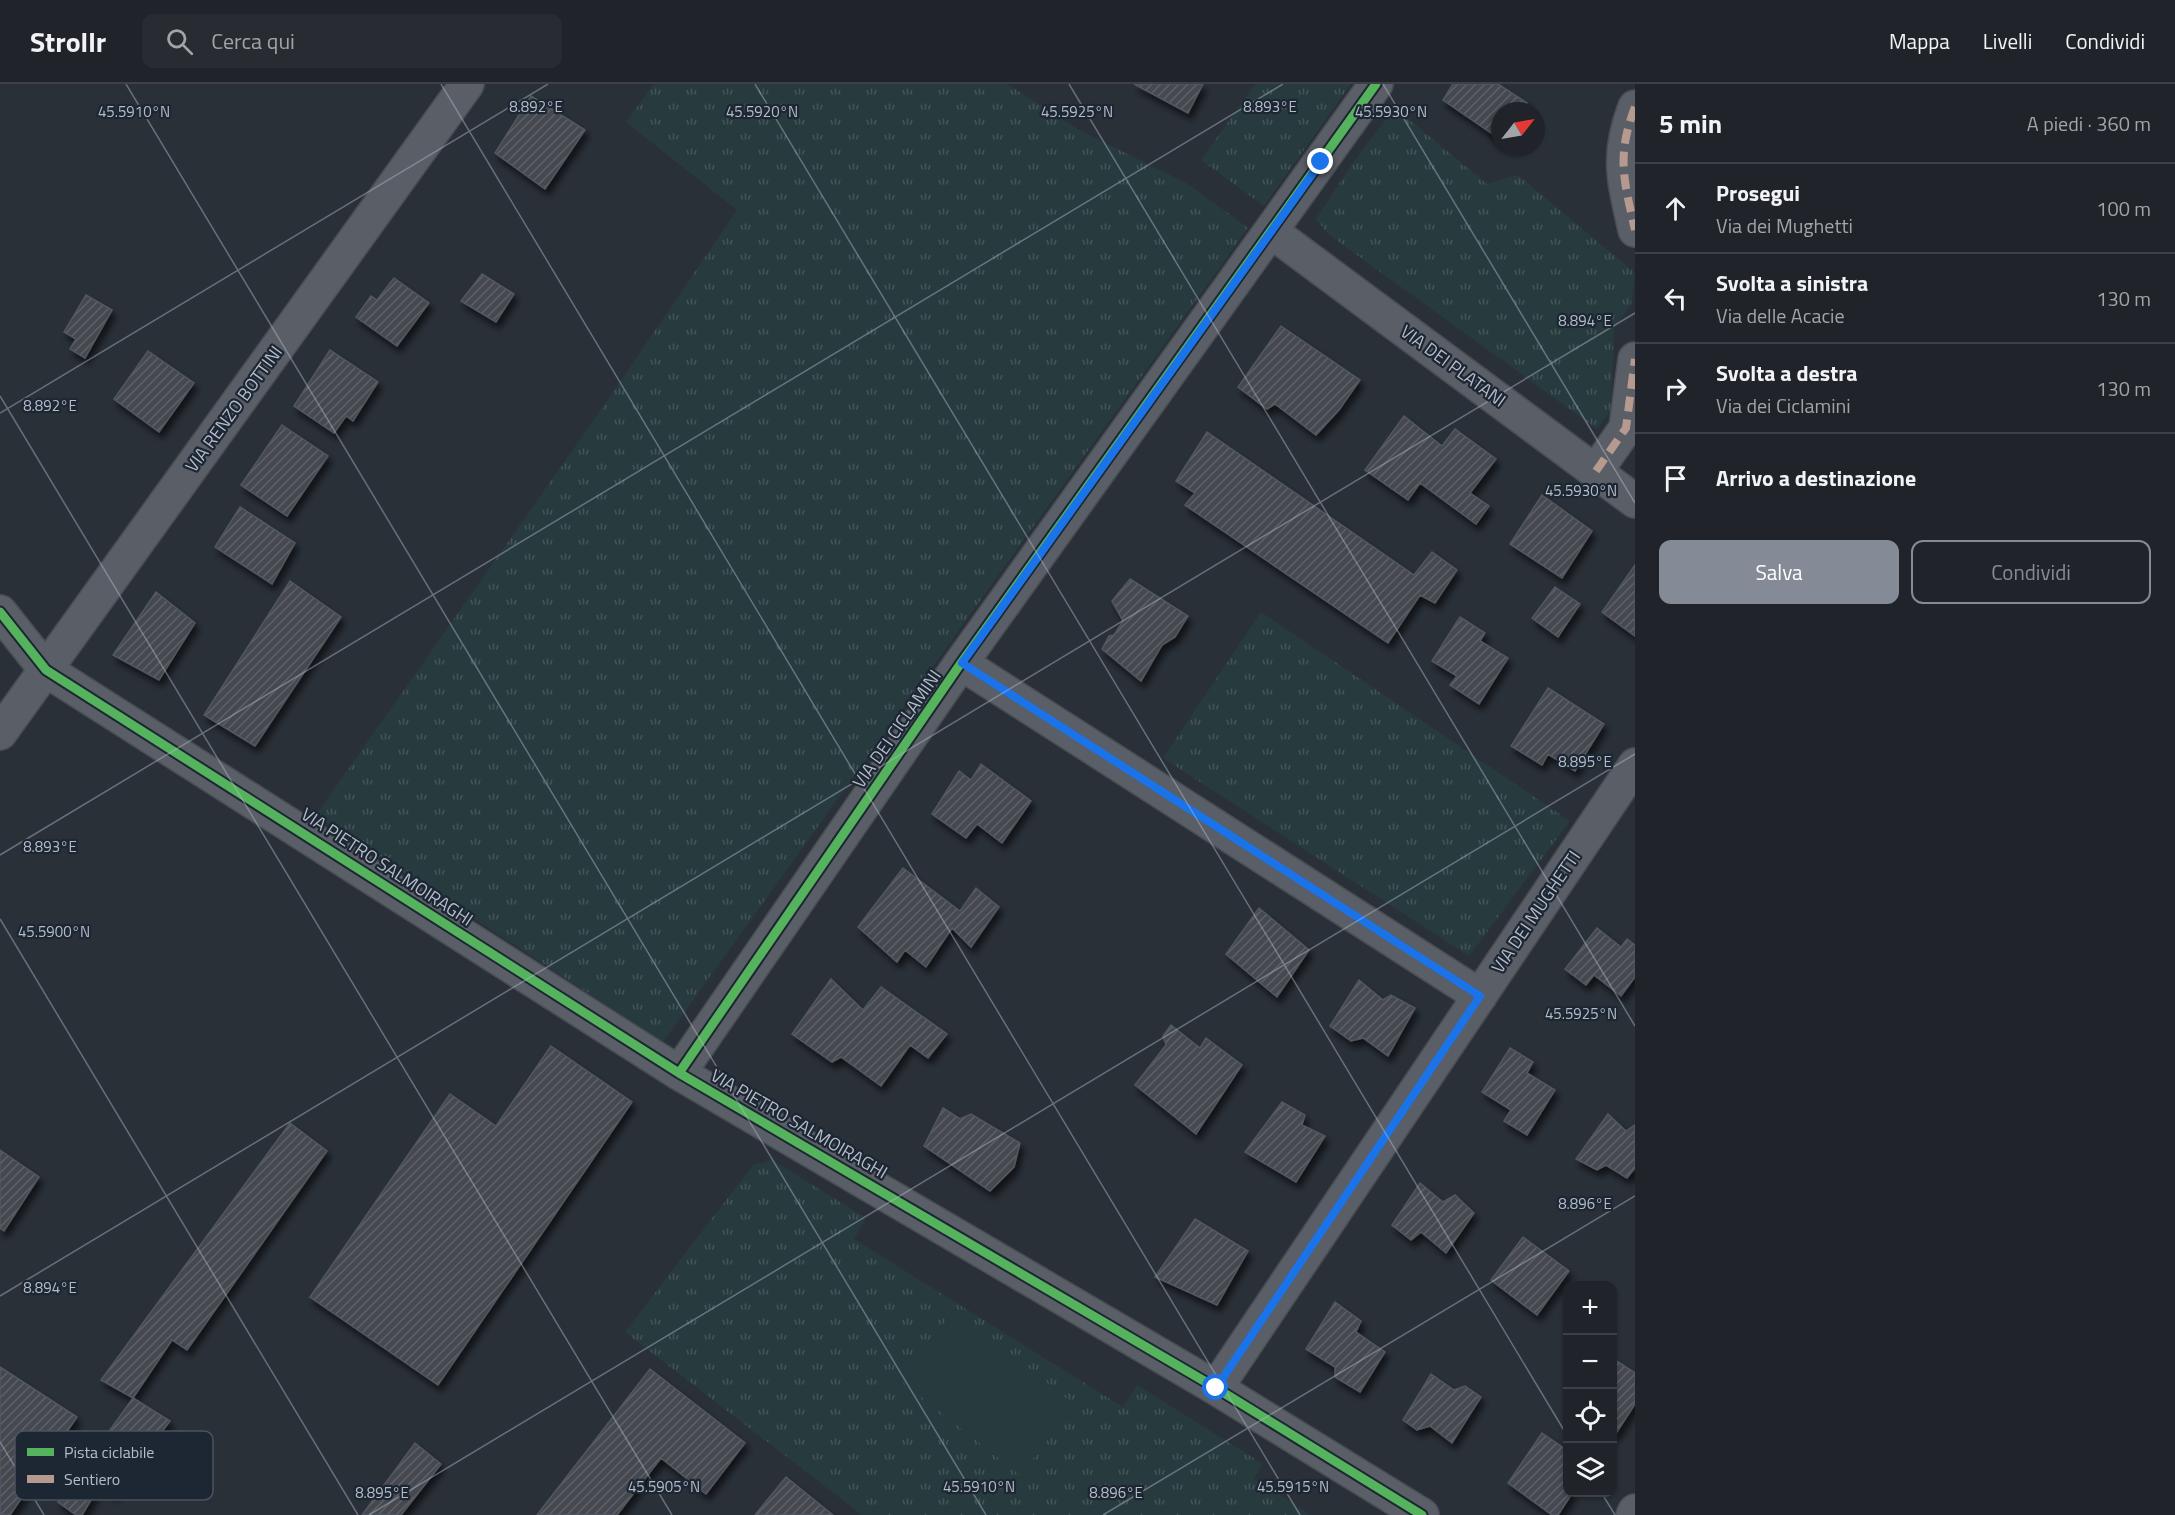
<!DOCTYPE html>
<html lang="it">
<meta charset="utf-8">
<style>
body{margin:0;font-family:"Titillium Web",sans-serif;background:#282c32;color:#f1f3f6}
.controls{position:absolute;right:18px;bottom:18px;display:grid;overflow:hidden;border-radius:12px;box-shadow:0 2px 4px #0004}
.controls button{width:54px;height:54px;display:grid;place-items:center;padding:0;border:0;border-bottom:2px solid #3d4147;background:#20242a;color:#f1f3f6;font:30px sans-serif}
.compass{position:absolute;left:1491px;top:18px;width:54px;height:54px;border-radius:50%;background:#20242a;box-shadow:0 2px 4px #0004;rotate:59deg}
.stop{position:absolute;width:18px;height:18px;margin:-14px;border:4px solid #1a73e8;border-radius:50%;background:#fff}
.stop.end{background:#1a73e8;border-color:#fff;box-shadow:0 2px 6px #0008}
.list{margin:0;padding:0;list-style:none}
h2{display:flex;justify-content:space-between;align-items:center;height:78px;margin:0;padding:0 24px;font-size:26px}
h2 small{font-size:20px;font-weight:400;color:#a2a4a8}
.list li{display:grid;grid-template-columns:39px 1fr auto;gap:18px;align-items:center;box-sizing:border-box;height:90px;padding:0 24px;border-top:2px solid #3d4147}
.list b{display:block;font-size:22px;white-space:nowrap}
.list p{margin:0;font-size:20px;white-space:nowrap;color:#a2a4a8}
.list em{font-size:20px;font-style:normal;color:#a2a4a8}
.actions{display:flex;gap:12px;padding:18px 24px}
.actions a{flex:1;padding:14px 0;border:2px solid #848b96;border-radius:12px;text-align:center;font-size:21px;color:#848b96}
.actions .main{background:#848b96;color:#fff}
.icon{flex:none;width:33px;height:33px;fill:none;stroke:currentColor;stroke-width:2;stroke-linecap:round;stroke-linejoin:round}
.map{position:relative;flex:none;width:1635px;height:1431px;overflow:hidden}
header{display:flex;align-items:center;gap:36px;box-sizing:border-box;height:84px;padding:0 30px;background:#20242a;border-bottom:2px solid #3d4147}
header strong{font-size:28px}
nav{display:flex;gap:33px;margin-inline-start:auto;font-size:21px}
.search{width:420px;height:54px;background:#282c32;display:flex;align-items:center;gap:15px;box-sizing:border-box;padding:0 21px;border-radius:12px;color:#a2a4a8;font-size:22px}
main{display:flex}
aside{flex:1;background:#20242a}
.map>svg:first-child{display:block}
.grass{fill:url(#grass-tufts)}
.garden{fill:#273a3e}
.building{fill:url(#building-hatch);stroke:#52575f;stroke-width:1.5;filter:url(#shadow)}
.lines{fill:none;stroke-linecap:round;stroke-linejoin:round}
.minor-casing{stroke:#484c53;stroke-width:36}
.minor{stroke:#5a5e66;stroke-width:33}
.quiet{stroke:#b69a8f;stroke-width:8;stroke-dasharray:15 8;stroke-linecap:butt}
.cycleway-casing{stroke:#1d2633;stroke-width:13}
.cycleway{stroke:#56b35d;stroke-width:9}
.route{stroke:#1a73e8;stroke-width:8}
.ticks{fill:none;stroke:#b4bcc9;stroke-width:1.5;stroke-opacity:0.45}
.labels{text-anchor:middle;stroke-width:4.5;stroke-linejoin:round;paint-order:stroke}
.street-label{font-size:18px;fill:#b4bcc9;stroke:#1d2633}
.key{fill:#1d2633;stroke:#4a5360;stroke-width:1.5}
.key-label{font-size:16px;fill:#b4bcc9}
.ticks-label{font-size:15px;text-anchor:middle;fill:#b4bcc9;stroke:#1d2633;stroke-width:4.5;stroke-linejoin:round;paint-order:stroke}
</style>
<header>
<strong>Strollr</strong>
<div class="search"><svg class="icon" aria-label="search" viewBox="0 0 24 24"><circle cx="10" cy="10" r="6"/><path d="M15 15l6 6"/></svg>Cerca qui</div>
<nav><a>Mappa</a><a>Livelli</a><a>Condividi</a></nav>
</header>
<main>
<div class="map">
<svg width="1635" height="1431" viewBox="0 0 1635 1431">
<defs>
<pattern id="grass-tufts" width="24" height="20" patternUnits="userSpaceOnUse" patternTransform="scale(1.5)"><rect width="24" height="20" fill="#273a3e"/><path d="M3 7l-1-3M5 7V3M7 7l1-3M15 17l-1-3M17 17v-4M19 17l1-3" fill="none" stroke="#445559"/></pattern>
<pattern id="building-hatch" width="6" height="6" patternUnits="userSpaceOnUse" patternTransform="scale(1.5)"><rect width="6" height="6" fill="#444950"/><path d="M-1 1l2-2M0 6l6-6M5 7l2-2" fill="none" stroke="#5d6168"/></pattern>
<filter id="shadow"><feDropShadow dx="3.5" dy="6" stdDeviation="3" flood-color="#0009"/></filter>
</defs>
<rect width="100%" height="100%" fill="#2a3038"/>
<path class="grass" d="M654,0H1007L1079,46L1188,100L1248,144L663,958L316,731L603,323L737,126L626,38Z
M1255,0H1351L1264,122L1201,76Z
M1395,24L1487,100L1518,91L1635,189L1631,221L1614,244L1611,326L1597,345L1328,150L1316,135L1352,80Z
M1261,528L1570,737L1469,872L1163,674Z
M772,1076L866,1134L854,1155L1123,1323L1137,1301L1263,1380L1254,1395L1311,1431H862L625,1248L753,1081Z"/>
<path class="garden" d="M955,1225L1075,1321L1020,1391L900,1296Z"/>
<path class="building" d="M1134,0H1203L1188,29Z
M1453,0H1498L1527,19L1521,27H1500V55L1443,16Z
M531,12L585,46L545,105L495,69Z
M482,190L514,210L496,238L461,217Z
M394,194L429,219L397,262L356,233L371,212L377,216Z
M86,211L112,226L85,274L70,265L76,255L64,248Z
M1281,242L1360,296L1339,326L1316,351L1275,320L1267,325L1238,303Z
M330,266L378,298L353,337L346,332L334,349L294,322Z
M148,267L194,299L159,348L114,315Z
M1404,332L1442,362L1455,345L1496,375L1470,409L1489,422L1476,440L1420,399L1408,416L1365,386Z
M282,341L328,372L287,432L241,401Z
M1207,348L1414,491L1432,468L1457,486L1435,519L1420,511L1388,559L1185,421L1195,409L1176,397Z
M1542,411L1592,447L1562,494L1510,460Z
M240,423L295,459L272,500L215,463Z
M1635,481V552L1602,528Z
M1130,495L1188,532L1175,553L1162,561L1141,597L1102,565L1109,552L1114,551L1123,537L1112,517Z
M290,497L341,533L255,662L204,631Z
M1555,503L1580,520L1558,553L1532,534Z
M156,508L195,539L159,596L113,571Z
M1460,533L1485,549L1480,557L1508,574L1479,620L1450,601L1457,592L1432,577Z
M1548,604L1604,640L1575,687L1548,670L1542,681L1511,662Z
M981,680L1031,717L1002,759L977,740L966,754L932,730L959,687L971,696Z
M903,784L960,827L976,804L999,823L971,863L952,844L926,883L905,866L897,878L858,843Z
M1259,824L1309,866L1277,913L1226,870Z
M1597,844L1621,863L1627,855L1635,861V893L1621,912L1594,891L1586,901L1565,885Z
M831,895L863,926L881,903L947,950L928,974L910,961L881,1002L841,973L832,978L792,950Z
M1359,896L1383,916L1391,911L1415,924L1388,972L1363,954L1351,957L1330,942Z
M1171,941L1200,964L1206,954L1242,981L1196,1050L1135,1001L1166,961L1163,952Z
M551,962L632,1018L438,1301L310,1213L450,1010L496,1042Z
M1510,964L1533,978L1527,989L1555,1006L1527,1051L1504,1037L1511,1026L1482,1008Z
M1282,1018L1305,1031L1302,1041L1325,1052L1296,1098L1245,1068Z
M943,1024L960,1035L971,1030L1020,1059L1014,1083L990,1107L924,1062Z
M1608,1030L1626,1047L1635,1041V1084L1627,1094L1606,1081L1597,1086L1576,1075Z
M290,1039L327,1067L187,1266L172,1256L133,1314L101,1296Z
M0,1066L39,1093L4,1147L0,1144Z
M1420,1099L1443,1118L1455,1111L1474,1129L1446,1169L1421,1148L1411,1156L1392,1141Z
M1195,1135L1248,1167L1217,1221L1155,1193Z
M1523,1153L1569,1187L1537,1231L1491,1196Z
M1335,1218L1361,1237L1356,1248L1385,1268L1360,1308L1335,1293V1283L1306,1265Z
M1612,1274L1635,1289V1320L1615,1351L1612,1349Z
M0,1283L77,1333L10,1431H0Z
M650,1285L745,1359L706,1410L661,1374L617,1431H537Z
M1431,1290L1454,1306L1465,1302L1481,1313L1452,1359L1430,1342L1417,1346L1403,1336Z
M133,1314L170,1337L114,1411L100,1401L82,1431H76L58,1418Z
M1542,1349L1568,1367V1408H1573L1558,1431H1552L1508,1399Z
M415,1359L441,1380L401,1431H362Z
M786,1393L833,1431H755Z"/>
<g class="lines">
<defs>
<path id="minor" d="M1635,23C1616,73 1624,96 1635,146
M1272,148L1635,417
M1596,387L1626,344L1635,275
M0,528L46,586L679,989L1216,1304L1422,1431
M961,579L1480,912
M0,649L467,0
M679,989L961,579L1376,0
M1216,1304L1635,681
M1633,1431L1635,1427"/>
</defs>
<use href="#minor" class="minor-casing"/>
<use href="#minor" class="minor"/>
<path class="quiet" d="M1635,23C1616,73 1624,96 1635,146
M1596,387L1626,344L1635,275"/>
<defs>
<path id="cycleway" d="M0,528L46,586L679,989L1216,1304L1422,1431
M679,989L961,579L1376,0"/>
</defs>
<use href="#cycleway" class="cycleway-casing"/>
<use href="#cycleway" class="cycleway"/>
</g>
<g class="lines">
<path class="route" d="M1216,1304L1480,912L962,579L1321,78"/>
</g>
<path class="ticks" d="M126,0L986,1431M441,0L1300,1431M755,0L1568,1353M1069,0L1635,942M1383,0L1635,419M0,312L672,1431M0,329L548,0M0,771L1283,0M0,835L358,1431M0,1212L1635,229M0,1358L44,1431M1601,1408L1615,1431M369,1431L1635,670M1103,1431L1635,1112"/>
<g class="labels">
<g class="street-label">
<text transform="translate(1453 282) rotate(36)" y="6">VIA DEI PLATANI</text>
<text transform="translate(234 325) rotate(-54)" y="6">VIA RENZO BOTTINI</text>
<text transform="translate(897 645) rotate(-55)" y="6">VIA DEI CICLAMINI</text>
<text transform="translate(387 783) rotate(33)" y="6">VIA PIETRO SALMOIRAGHI</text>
<text transform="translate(1536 828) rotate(-56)" y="6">VIA DEI MUGHETTI</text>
<text transform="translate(799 1040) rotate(30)" y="6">VIA PIETRO SALMOIRAGHI</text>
</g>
</g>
<rect x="15" y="1347" width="198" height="69" rx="9" class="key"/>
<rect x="27" y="1364" width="27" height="8" fill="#56b35d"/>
<rect x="27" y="1391" width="27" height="8" fill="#b69a8f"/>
<g class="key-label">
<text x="64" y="1374">Pista ciclabile</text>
<text x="64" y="1401">Sentiero</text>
</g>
<g class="ticks-label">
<text x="536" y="28">8.892°E</text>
<text x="1270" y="28">8.893°E</text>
<text x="134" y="33">45.5910°N</text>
<text x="1077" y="33">45.5925°N</text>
<text x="762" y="33">45.5920°N</text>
<text x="1391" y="33">45.5930°N</text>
<text x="1585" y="242">8.894°E</text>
<text x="50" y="327">8.892°E</text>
<text x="1581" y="412">45.5930°N</text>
<text x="1585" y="683">8.895°E</text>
<text x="50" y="768">8.893°E</text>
<text x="54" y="853">45.5900°N</text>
<text x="1581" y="935">45.5925°N</text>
<text x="1585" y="1125">8.896°E</text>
<text x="50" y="1209">8.894°E</text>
<text x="664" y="1408">45.5905°N</text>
<text x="979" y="1408">45.5910°N</text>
<text x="1293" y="1408">45.5915°N</text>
<text x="382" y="1414">8.895°E</text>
<text x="1116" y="1414">8.896°E</text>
</g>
</svg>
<div class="controls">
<button>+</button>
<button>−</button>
<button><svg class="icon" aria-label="locate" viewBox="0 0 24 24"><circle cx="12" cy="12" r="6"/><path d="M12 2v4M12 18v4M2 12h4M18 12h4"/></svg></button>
<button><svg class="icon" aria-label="layers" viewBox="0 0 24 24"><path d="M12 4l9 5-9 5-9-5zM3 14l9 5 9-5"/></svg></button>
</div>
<svg class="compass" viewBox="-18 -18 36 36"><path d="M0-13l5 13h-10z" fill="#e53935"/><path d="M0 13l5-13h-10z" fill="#a2a4a8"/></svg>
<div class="stop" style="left:1216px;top:1304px"></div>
<div class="stop end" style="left:1321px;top:78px"></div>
</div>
<aside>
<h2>5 min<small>A piedi · 360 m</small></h2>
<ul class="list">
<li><svg class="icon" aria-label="ahead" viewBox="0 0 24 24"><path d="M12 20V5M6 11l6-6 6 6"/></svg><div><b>Prosegui</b><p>Via dei Mughetti</p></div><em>100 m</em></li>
<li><svg class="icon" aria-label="left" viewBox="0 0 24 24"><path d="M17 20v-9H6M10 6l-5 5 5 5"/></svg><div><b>Svolta a sinistra</b><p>Via delle Acacie</p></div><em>130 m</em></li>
<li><svg class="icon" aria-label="right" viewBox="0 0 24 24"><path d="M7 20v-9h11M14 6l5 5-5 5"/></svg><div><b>Svolta a destra</b><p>Via dei Ciclamini</p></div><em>130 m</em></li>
<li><svg class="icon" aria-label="arrive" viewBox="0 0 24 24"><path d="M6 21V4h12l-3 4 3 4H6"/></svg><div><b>Arrivo a destinazione</b></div></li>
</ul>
<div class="actions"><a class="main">Salva</a><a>Condividi</a></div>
</aside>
</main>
